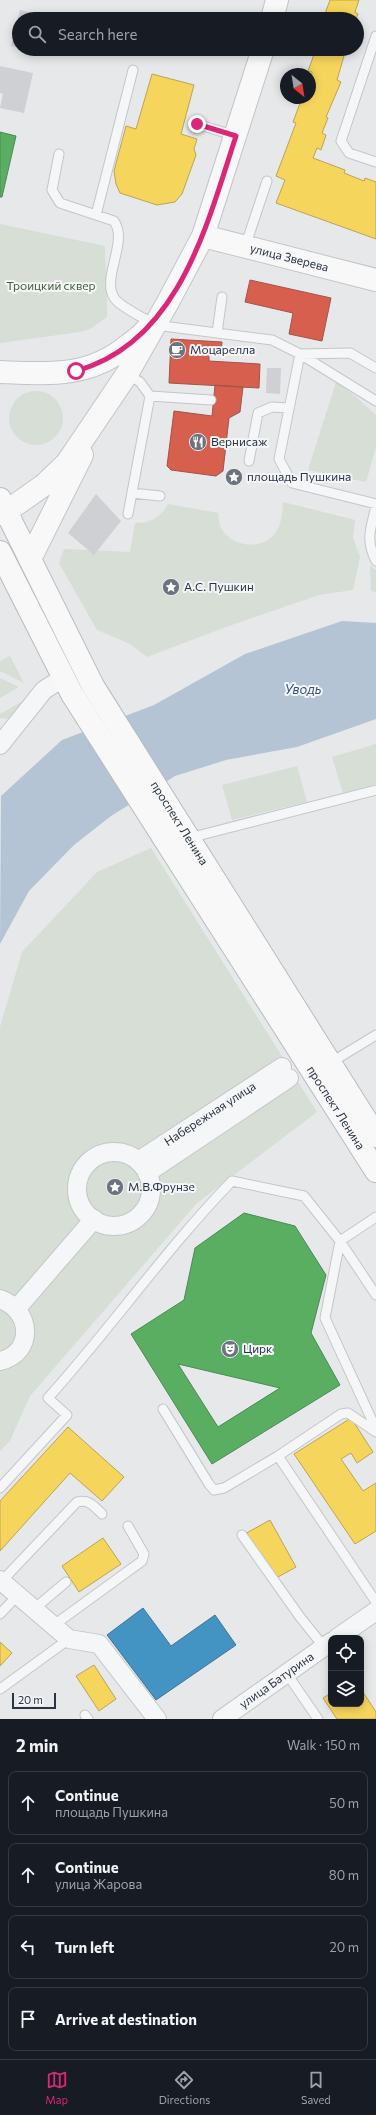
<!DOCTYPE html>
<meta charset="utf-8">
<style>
body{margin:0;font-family:Commissioner,sans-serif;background:#242831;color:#f1f3f6}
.controls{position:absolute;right:12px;bottom:12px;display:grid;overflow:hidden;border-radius:8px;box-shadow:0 2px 10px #0003}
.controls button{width:36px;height:36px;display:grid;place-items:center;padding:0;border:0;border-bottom:1px solid #363941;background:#171b24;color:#f1f3f6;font:20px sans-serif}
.compass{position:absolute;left:280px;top:68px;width:36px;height:36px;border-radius:50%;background:#171b24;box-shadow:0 2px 10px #0003;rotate:150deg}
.scale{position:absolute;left:12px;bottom:10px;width:44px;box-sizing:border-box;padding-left:4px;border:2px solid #2b3445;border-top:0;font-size:11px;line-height:14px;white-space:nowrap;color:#2b3445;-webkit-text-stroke:3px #f4f6f9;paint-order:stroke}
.stop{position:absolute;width:12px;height:12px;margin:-9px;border:3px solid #db2777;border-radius:50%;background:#fff}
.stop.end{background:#db2777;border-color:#fff;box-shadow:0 1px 4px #0008}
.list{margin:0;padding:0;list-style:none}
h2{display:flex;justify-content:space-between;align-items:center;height:52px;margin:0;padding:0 16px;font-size:17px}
h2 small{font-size:13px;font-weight:400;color:#9ea1a6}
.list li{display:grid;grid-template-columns:26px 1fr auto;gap:12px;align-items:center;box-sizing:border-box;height:64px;margin:0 8px 8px;padding:0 8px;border:1px solid #363941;border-radius:8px}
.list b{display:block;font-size:15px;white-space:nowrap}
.list p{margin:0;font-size:13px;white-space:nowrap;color:#9ea1a6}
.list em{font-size:13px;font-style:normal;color:#9ea1a6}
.icon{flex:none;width:22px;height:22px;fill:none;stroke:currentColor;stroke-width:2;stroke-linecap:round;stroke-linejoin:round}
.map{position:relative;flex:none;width:376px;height:1719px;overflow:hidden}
.search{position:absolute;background:#171b24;box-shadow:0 2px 10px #0003;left:12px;right:12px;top:12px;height:44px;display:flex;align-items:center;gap:10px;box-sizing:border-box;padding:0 14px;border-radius:22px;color:#9ea1a6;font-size:15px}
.sheet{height:340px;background:#171b24}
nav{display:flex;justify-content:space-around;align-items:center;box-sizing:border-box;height:56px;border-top:1px solid #363941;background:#171b24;font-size:11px;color:#9ea1a6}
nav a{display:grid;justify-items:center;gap:2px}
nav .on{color:#db2777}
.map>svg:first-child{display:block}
.green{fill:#d6ded6}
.water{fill:#b4c4d5}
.homes{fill:#f6d55c;stroke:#b9a555}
.shops{fill:#d6604d;stroke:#a3534b}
.schools{fill:#4393c3;stroke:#3c769d}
.public{fill:#5aae61;stroke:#4c8959;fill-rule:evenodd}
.building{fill:#ced0d3}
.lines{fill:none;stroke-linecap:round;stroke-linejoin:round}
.lane-casing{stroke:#c4c6c8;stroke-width:11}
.street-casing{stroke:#c4c6c8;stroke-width:20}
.secondary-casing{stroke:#c4c6c8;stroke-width:24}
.primary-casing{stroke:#c2c5c8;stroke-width:24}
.highway-casing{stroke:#b8bbbf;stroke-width:24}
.lane{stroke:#f5f6f7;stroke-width:9}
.street{stroke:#f5f6f7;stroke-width:18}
.secondary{stroke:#f8f8f8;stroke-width:22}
.primary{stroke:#f8f8f8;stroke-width:22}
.highway{stroke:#f8f8f8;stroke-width:22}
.route{stroke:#db2777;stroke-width:5}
.labels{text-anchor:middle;stroke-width:4;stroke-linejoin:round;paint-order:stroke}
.street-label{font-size:12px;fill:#2b3445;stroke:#f4f6f9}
.park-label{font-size:12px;fill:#3f6138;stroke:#f4f6f9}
.poi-label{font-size:12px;fill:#2b3445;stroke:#f4f6f9;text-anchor:start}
.water-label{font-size:13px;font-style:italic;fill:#34527a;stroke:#f4f6f9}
</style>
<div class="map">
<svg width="376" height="1719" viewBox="0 0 376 1719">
<rect width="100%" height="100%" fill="#e6e8ea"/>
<path class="green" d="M0,224L105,246C105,270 108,293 107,317L90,329L80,332L0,343Z
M336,382L355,396L376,415V447L366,482L308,470Z
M9 418a27 27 0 1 1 54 0a27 27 0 1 1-54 0Z
M283,502L355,520L353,537L360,557L353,590L319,595L226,627L147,657L130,644L97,630L59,563L64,549L130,552L135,523C151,523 160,518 168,504L218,513C219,520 219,526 223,531C235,548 264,550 276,532C282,524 282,512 283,502Z
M370,566L376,570V592L371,591Z
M10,656L24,683L0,671V661Z
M0,678L19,687L0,698Z
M23,701L10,719L0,718V714Z
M376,744V784L343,793L332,757Z
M297,766L307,802L232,820L222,785Z
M151,848L317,1112L197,1203L30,1396L10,1441L0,1451V1027L22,952L97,872Z"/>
<path class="water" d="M342,621L376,623V719L297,747L226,760L175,776L111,816L74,845L29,891L0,944L1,796L62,740L154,705L245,654Z"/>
<path class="homes" d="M330,0H359L355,12L358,14L356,19H323Z
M316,49H346L337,80L341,82L326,117L328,118L322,133L326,135L321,150L317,148L313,158L345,170L344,173L364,181L365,178L376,182V239L276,203L285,180L276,176L296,123L293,122L302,98H310L312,72L308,71Z
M152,74L194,85L181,134L197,139L194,149L196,155L182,194L175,202L157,205L120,193L116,184L114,171L126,126L136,129Z
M351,1418L373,1452L357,1463L351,1453L341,1459L363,1491L376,1483V1531L355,1544L294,1454Z
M68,1427L124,1477L102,1501L70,1473L0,1551V1501Z
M270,1520L296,1567L269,1582L243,1535Z
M103,1538L121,1564L79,1592L62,1566Z
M0,1642L12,1653L0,1666Z
M94,1665L116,1699L99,1711L76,1676Z
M361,1689L376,1712V1719H337L323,1698L331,1693V1704H361Z"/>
<path class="shops" d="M250,280L331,298L322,341L289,334L293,313L245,302Z
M171,339L222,342L221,352L209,351V361L260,364L259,388L169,383Z
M215,385L243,387L240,412L229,418L223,471L216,476L171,470L167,466L174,411L212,416Z"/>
<path class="schools" d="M143,1608L171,1646L215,1615L236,1645L156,1700L107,1635Z"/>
<path class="public" d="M0,132L16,136L2,197H0Z
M244,1213L295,1226L326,1275L311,1333L340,1385L212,1464L131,1334L184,1300L195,1248ZM178,1364L280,1388L218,1427Z"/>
<path class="building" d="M20,10L54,18L19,19V48L11,46Z
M27,49H46L45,54Z
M0,66L33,73L24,113L0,108L3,94L0,93Z
M267,368H281L280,394L266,393Z
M96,494L121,521L94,555L68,533Z"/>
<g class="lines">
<defs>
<path id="lane" d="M376,36L341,141L349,153L376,162
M197,124L236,136
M59,154L52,190L60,203L114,221C129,242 100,279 115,299C121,307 142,317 152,323
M96,215L133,70
M245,247L267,181
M155,325L272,340L300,354L376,401
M217,333L222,297
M376,368L350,353L300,354L279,459L292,483L376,504
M127,374L140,382L150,396L128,514
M150,396L211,400
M249,461L258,413L272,407L288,408
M132,493L160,496
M376,506C371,528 365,540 376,561
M189,838L376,790
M330,1063L376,1035
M376,1217L340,1241L325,1318L376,1429
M163,1409L209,1484L214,1490L224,1488L278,1456
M376,1432L348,1413L341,1414L278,1456L376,1602
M0,1488L67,1415L48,1398C111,1328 166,1249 232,1181L304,1196L340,1241L376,1295
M242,1535L300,1617L324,1647
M0,1583L77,1502C89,1499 94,1506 102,1514
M34,1609L66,1582
M0,1614L17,1596
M54,1625L142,1561L144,1554L128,1526
M287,1674L318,1719
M0,1689L69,1639
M85,1715L88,1719"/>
<g id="street">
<path d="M0,745L44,690L63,678"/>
<circle cx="114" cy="1189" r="37"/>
<path id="s1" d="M138,1161L282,1067"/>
<path d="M147,1173L289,1078"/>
<path d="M0,1299C32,1310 35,1353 0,1361"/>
<path d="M17,1308L94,1219"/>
<path d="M0,1580L69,1639L99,1644L157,1719"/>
<path d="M337,1638L376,1611"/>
<path id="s2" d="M222,1719L331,1642"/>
</g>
<g id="secondary">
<path id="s3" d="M203,236L376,280"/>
</g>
<path id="primary" d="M272,19L277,0
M0,372C48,374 88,378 127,346C134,341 141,336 146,330
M0,514L17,504L44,485L67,463L127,374L168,302L203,236L263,49
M30,559L82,455"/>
<g id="highway">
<path id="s4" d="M0,499L93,686L376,1136"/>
<path id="s5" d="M0,552L72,694L376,1171"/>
</g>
</defs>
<use href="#lane" class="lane-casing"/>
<use href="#street" class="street-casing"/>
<use href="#secondary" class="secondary-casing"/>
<use href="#primary" class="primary-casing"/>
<use href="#highway" class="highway-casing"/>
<use href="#lane" class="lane"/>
<use href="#street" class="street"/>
<use href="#secondary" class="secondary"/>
<use href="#primary" class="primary"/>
<use href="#highway" class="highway"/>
</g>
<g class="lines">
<path class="route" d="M76,371C179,343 207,224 236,136L197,124"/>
</g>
<defs>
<symbol id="cafe-disc" viewBox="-11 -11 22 22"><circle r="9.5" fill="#6c737f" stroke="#f4f6f9"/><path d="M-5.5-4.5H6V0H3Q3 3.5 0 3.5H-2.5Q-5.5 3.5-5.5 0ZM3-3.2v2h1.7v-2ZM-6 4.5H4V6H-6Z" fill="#fff"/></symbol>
<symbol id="restaurant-disc" viewBox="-11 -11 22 22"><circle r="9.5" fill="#6c737f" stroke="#f4f6f9"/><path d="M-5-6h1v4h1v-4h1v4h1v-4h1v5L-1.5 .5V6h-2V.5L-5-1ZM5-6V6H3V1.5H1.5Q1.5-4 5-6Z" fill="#fff"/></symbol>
<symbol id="sight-disc" viewBox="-11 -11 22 22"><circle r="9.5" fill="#6c737f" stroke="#f4f6f9"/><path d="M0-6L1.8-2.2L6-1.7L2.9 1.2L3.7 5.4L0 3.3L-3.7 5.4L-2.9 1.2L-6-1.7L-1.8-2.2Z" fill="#fff"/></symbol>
<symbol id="theatre-disc" viewBox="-11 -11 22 22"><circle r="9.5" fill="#6c737f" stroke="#f4f6f9"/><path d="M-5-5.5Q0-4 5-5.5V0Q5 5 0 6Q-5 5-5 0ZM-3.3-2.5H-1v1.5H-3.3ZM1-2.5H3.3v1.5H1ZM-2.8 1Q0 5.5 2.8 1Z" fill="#fff"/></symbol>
</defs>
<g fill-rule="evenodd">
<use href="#cafe-disc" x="167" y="340" width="20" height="20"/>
<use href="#restaurant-disc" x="188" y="432" width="20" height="20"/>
<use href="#sight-disc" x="224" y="467" width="20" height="20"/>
<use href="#sight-disc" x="161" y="577" width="20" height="20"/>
<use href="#sight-disc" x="105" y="1177" width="20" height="20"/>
<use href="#theatre-disc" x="220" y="1339" width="20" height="20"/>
</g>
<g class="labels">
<g class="street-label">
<text dy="4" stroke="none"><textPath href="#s3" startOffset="89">улица Зверева</textPath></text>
<text dy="4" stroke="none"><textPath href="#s4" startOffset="371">проспект Ленина</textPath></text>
<text dy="4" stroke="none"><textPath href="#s5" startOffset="650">проспект Ленина</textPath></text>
<text dy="4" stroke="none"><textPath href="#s1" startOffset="86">Набережная улица</textPath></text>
<text dy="4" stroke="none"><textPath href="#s2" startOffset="67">улица Батурина</textPath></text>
</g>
<g class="park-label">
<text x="51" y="290">Троицкий сквер</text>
</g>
<g class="poi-label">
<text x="190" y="354">Моцарелла</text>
<text x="211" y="446">Вернисаж</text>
<text x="247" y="481">площадь Пушкина</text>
<text x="184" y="591">А.C. Пушкин</text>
<text x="128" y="1191">М.В.Фрунзе</text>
<text x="243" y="1353">Цирк</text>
</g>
<g class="water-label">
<text x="303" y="694">Уводь</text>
</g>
</g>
</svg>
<div class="controls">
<button><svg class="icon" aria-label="locate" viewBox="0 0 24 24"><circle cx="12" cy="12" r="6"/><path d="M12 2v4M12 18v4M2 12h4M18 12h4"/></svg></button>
<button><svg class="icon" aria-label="layers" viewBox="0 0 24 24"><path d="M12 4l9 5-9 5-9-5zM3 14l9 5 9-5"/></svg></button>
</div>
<svg class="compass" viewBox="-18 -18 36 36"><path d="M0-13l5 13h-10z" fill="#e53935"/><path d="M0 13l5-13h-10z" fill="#9ea1a6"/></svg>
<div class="scale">20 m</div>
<div class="stop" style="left:76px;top:371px"></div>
<div class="stop end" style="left:197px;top:124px"></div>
<div class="search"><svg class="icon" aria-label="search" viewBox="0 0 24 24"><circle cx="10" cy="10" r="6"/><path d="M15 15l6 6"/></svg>Search here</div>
</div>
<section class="sheet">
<h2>2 min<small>Walk · 150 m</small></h2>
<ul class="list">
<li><svg class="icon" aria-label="ahead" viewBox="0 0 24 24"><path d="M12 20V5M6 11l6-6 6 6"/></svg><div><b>Continue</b><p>площадь Пушкина</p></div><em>50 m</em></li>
<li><svg class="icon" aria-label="ahead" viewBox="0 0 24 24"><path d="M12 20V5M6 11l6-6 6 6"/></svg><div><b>Continue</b><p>улица Жарова</p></div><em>80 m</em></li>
<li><svg class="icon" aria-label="left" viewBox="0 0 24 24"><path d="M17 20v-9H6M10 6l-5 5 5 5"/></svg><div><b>Turn left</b></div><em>20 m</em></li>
<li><svg class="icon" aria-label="arrive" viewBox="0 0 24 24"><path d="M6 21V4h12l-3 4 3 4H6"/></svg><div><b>Arrive at destination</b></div></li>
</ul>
</section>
<nav>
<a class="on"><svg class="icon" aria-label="map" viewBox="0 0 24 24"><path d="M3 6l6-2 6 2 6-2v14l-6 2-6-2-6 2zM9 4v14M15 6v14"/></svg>Map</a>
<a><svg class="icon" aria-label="directions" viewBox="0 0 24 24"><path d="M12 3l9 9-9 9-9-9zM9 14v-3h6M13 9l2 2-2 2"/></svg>Directions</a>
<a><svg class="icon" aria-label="saved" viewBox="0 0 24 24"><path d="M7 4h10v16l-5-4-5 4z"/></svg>Saved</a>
</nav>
